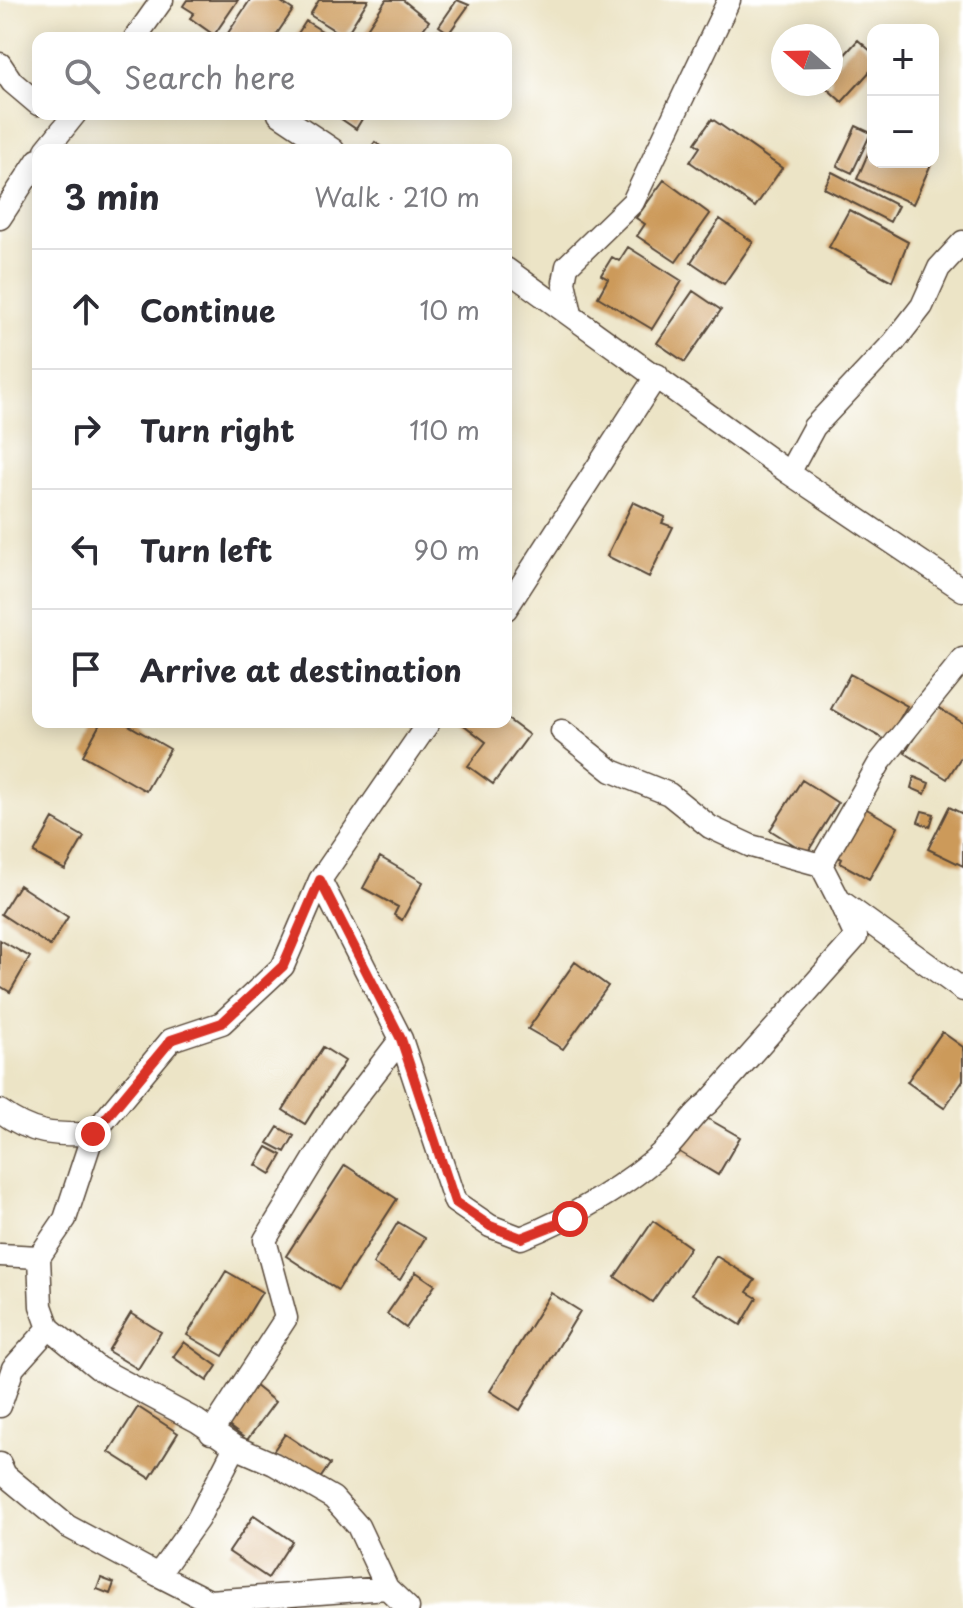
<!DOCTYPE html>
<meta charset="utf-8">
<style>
body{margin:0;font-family:"Playpen Sans",sans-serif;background:#f2f2f3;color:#2b2b33}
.controls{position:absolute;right:24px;top:24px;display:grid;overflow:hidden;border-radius:16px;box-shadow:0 4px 20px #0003}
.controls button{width:72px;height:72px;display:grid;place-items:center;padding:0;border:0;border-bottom:2px solid #e1e1e2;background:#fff;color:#2b2b33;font:40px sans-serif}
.compass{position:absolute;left:771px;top:24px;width:72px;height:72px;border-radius:50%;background:#fff;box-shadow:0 4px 20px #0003;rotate:290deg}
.stop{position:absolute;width:24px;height:24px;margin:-18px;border:6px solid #d93025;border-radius:50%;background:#fff}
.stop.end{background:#d93025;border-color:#fff;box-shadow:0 2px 8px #0008}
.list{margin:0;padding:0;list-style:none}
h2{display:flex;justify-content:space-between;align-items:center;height:104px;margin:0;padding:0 32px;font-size:34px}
h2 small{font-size:26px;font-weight:400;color:#7c7c81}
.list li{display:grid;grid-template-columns:52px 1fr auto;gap:24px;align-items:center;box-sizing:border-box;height:120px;padding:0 32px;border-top:2px solid #e1e1e2}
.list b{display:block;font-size:30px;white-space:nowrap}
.list em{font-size:26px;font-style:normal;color:#7c7c81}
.icon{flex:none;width:44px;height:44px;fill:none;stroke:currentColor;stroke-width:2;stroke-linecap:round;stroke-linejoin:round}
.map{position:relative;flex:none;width:963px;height:1608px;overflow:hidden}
.search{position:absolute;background:#fff;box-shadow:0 4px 20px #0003;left:32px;top:32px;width:480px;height:88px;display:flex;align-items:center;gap:20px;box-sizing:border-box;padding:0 28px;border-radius:16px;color:#7c7c81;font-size:30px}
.panel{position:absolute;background:#fff;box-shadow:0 4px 20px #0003;left:32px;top:144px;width:480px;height:584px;border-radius:16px}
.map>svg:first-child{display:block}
.building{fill:#cc9a5a}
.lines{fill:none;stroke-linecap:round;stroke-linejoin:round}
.street-casing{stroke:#564637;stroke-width:25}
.street{stroke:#fff;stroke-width:22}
.route{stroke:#d93025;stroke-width:10}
</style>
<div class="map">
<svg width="963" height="1608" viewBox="0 0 963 1608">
<rect width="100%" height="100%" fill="#fff"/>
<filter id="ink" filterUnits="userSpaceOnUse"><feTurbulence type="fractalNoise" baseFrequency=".0125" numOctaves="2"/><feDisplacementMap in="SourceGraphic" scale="16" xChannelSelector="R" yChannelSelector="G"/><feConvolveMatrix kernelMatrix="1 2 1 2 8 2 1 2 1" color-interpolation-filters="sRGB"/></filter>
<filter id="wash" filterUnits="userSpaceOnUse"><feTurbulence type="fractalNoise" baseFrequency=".006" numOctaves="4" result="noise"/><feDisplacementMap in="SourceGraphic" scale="32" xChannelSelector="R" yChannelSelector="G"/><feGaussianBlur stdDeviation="1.8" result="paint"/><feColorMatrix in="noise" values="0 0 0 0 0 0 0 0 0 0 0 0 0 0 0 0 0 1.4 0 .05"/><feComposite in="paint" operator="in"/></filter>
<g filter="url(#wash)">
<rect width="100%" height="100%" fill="#ece4c6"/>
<g id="blocks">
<path class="building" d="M187,0H238L214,35L190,18L194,13L183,6Z
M250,0H278L293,10L274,38L226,36Z
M319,0H368L345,37L310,15Z
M386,0H403L429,21L417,38H361Z
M457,0L469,5L449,33L439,26Z
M306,21L333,38H295Z
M436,30L451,38H432Z
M858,40L873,53V68L842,102L822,84H831V70Z
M334,114H365L356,129Z
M712,119L782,168L755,207L690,162L700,147L695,143Z
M856,126L871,133L852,173L837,166Z
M375,142L385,150H369Z
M873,142V162H932L913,204L857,179Z
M832,172L898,206L890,222L824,188Z
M664,180L710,214L676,262L637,236L645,224L636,218Z
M849,210L908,242L892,281L829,247Z
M720,219L753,242L724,284L691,262Z
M628,247L682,281L652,329L598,297L608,279L601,275L612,257L619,261Z
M693,291L721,310L685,362L657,343Z
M633,502L665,517L662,523L673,527L649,577L607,556Z
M850,674L907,706L887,741L831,709Z
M934,705L963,723V754L947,779L905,753Z
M506,718L529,735L493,784L468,766L486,742L460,722H506Z
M101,722H123L170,749L146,791L83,755Z
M914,777L929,783L925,794L911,788Z
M802,780L838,803L807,853L770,830Z
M858,804L898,827L869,879L840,863L842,859L831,853Z
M949,807L963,814V866L928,849Z
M922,811L934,814L930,827L918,822Z
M53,819L84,837L65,870L34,853Z
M380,857L423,882L402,920L394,915L398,907L363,888Z
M19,885L68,917L50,946L1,914Z
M0,940L30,957L10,992L0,986Z
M575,962L608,986L563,1049L528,1029Z
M942,1032L963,1047V1081L944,1108L907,1082Z
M323,1047L345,1061L305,1124L283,1110Z
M698,1113L740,1137L718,1175L676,1150Z
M278,1127L294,1136L285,1152L268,1143Z
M267,1147L282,1155L271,1174L256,1165Z
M345,1165L397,1199L338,1290L286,1256Z
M653,1221L690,1247L652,1302L615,1277Z
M398,1222L425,1238L400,1280L373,1264Z
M716,1256L755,1280L747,1292L757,1298L741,1325L692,1294Z
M226,1271L262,1292L223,1356L187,1335Z
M416,1272L435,1285L406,1328L387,1314Z
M551,1293L580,1311L520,1410L490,1391Z
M131,1313L161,1332L138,1369L108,1351Z
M184,1342L217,1366L207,1381L173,1357Z
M254,1385L275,1402L247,1440L226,1424Z
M138,1407L178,1433L150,1478L109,1452Z
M285,1434L330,1464L317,1483L272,1453Z
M254,1515L292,1541L268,1578L229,1552Z
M101,1578L114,1583L110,1594L97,1589Z"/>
</g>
</g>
<g filter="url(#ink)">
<use href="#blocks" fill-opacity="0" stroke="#564637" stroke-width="2"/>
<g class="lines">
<defs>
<path id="street" d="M135,38L162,0
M0,64L12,82L38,104
M279,114L333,150
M46,150L75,114
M0,218L38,160
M506,269L789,473L963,590
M571,314L564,282L567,266L633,202L729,0
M789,473L814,427L894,342L922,306L939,268L963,242
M506,609L657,375
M963,659L880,762L821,865L839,900L963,990
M562,731L612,771L669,794L710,827L751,846L821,865
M320,880L401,1039L455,1202L490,1226L521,1238C569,1219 630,1184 667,1148C683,1133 690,1116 708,1103L856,937L839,900
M0,1111C33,1135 53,1135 93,1134
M0,1255L39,1257
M49,1328L98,1368L197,1421L235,1447L274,1464L333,1498L358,1526L387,1588L408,1608
M0,1406L13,1368L49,1328L41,1306L39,1257L65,1219L93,1134L171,1040L222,1023L283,966L320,880L429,722
M211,1433L286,1318L265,1240L337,1122L401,1039
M235,1447L198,1519L158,1575L209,1601L387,1588
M0,1464L5,1475L67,1526L158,1575"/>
</defs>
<use href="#street" class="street-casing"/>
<use href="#street" class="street"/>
</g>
</g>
<g class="lines" filter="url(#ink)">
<path class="route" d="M93,1134L171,1040L222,1023L283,966L320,880L401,1039L455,1202L490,1226L521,1238L570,1219"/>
</g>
</svg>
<div class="controls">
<button>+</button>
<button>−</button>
</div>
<svg class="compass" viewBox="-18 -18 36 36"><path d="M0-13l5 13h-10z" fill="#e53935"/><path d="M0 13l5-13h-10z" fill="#7c7c81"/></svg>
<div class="stop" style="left:570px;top:1219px"></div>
<div class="stop end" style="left:93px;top:1134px"></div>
<div class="search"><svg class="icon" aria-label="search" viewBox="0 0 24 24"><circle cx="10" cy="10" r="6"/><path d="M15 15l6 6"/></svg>Search here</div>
<section class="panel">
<h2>3 min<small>Walk · 210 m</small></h2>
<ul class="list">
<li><svg class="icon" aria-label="ahead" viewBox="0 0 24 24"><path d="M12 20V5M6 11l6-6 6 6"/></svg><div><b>Continue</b></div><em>10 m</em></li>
<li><svg class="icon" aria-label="right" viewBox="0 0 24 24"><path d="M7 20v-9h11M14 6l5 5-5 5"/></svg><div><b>Turn right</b></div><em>110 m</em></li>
<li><svg class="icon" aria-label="left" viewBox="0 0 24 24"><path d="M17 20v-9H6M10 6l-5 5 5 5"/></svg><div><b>Turn left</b></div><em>90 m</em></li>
<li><svg class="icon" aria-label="arrive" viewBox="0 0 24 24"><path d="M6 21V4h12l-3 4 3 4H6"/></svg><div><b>Arrive at destination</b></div></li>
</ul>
</section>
</div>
